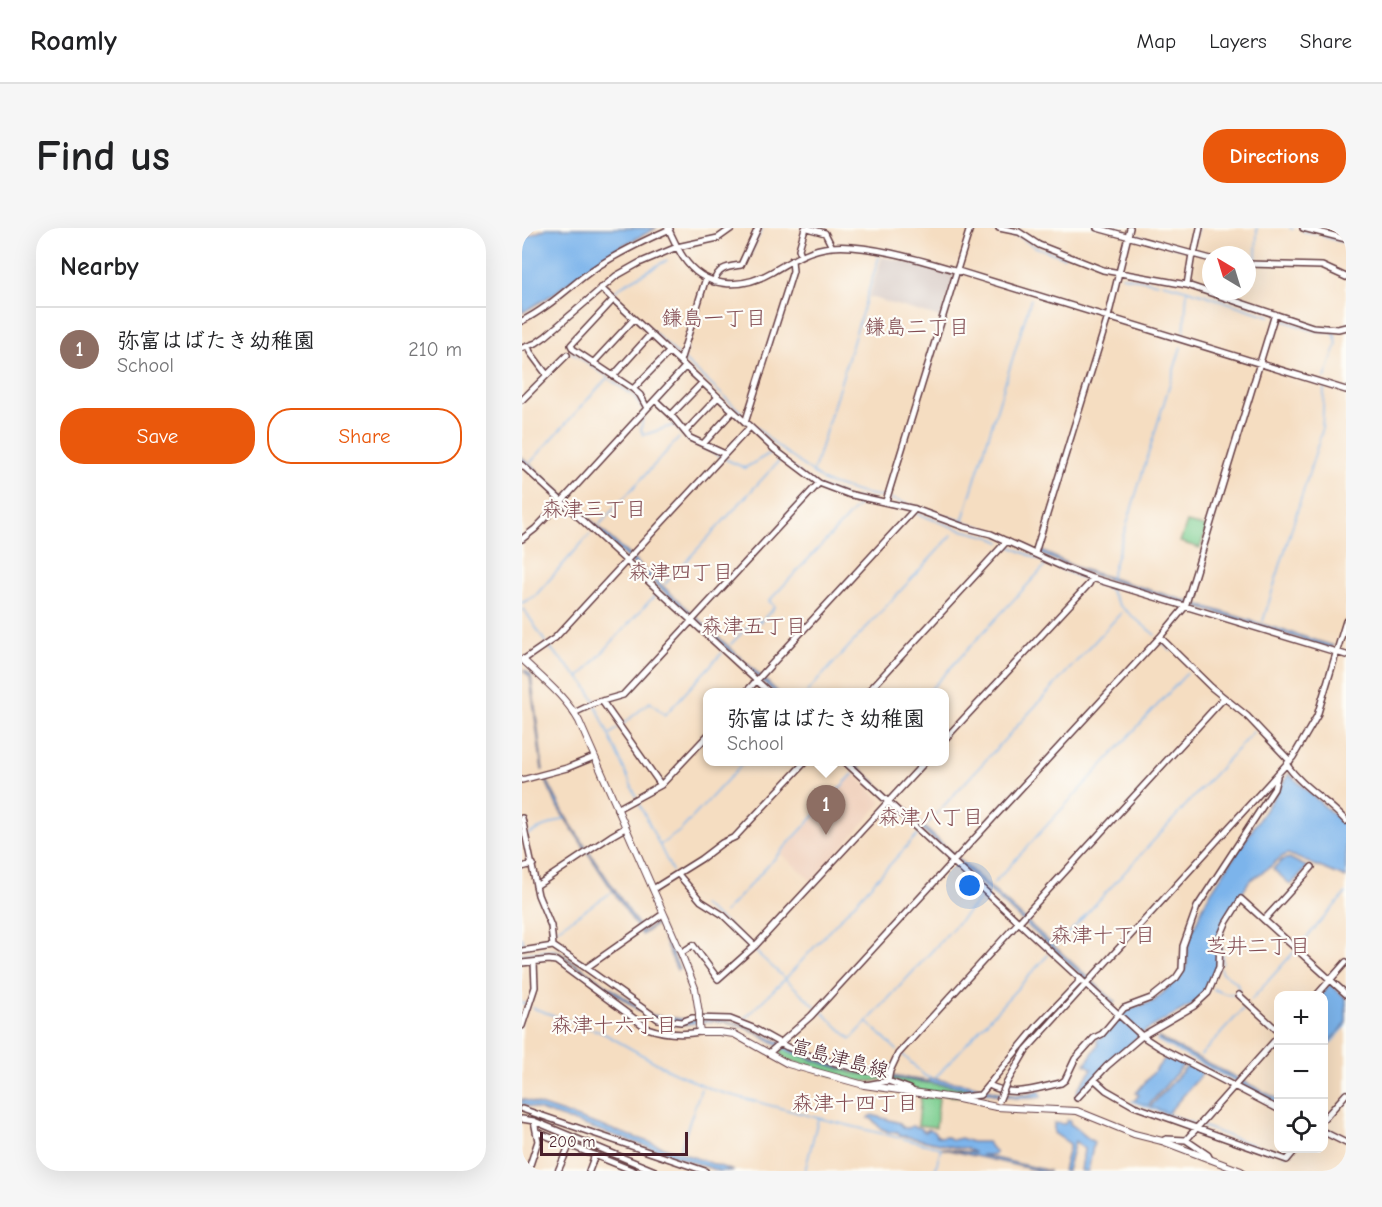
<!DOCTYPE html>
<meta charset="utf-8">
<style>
body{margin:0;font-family:"Comic Neue","Klee One",sans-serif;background:#f6f6f6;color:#202124}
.controls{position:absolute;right:18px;bottom:18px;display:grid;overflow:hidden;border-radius:12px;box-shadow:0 6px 24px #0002}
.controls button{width:54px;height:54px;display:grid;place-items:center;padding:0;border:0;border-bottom:2px solid #e0e0e0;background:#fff;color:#202124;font:30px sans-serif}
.compass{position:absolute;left:680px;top:18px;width:54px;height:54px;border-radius:50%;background:#fff;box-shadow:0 6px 24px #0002;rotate:322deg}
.scale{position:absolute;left:18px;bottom:15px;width:148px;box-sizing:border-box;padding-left:6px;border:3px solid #4a1f2b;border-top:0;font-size:16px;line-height:21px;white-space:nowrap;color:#4a1f2b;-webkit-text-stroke:4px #fdfcf7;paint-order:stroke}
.you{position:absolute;left:448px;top:658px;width:21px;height:21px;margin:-15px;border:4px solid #fff;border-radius:50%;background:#1a73e8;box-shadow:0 0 0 9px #1a73e833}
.badge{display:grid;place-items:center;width:39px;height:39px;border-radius:50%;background:#ea580c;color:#fff;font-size:20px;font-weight:700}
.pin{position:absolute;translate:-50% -50px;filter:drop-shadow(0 2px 3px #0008)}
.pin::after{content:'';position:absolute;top:32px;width:21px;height:18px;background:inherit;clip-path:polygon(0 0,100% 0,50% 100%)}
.popup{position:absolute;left:181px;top:460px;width:246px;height:78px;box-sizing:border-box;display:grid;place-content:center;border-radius:12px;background:#fff;filter:drop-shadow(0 2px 4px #0005);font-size:20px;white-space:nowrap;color:#757577}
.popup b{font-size:22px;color:#202124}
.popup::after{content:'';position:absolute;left:50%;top:100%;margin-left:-12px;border:12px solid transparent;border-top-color:#fff}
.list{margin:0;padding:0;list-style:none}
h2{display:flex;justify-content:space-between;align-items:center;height:78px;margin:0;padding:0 24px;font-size:26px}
h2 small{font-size:20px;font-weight:400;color:#757577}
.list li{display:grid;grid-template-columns:39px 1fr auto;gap:18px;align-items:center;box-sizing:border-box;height:84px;padding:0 24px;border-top:2px solid #e0e0e0}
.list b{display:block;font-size:22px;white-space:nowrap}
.list p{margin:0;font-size:20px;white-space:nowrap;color:#757577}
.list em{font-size:20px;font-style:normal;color:#757577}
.actions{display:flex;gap:12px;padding:18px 24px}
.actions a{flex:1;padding:14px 0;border:2px solid #ea580c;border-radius:24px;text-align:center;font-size:21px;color:#ea580c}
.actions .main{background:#ea580c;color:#fff}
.icon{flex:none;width:33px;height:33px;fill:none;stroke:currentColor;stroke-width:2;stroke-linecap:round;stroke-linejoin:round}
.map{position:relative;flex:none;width:824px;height:943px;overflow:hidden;border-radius:24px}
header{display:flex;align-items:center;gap:36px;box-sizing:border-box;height:84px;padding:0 30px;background:#fff;border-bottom:2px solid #e0e0e0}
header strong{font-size:28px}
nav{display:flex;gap:33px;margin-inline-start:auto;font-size:21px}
.intro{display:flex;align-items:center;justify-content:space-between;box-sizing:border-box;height:144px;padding:0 36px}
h1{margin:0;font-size:42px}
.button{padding:15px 27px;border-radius:24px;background:#ea580c;color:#fff;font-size:21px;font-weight:700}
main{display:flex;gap:36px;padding:0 36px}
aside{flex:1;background:#fff;border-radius:24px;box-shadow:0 6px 24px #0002}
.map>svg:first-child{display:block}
.built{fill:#f0d0bc}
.industrial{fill:#cfc0bb}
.green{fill:#7cce90;stroke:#63765e;stroke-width:1.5}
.water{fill:#7bb4eb;stroke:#626a8b;stroke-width:1.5}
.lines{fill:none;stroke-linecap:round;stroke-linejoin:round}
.stream{stroke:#7bb4eb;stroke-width:1.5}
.minor-casing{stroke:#643c42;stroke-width:8}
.major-casing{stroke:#643c42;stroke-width:8}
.minor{stroke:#fff;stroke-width:5}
.major{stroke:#fff;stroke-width:6}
.minor-bridge-casing{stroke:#643c42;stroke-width:8;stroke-linecap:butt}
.major-bridge-casing{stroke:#643c42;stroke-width:8;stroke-linecap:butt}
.minor-bridge{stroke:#fff;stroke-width:5}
.major-bridge{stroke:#fff;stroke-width:6}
.labels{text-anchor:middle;stroke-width:4.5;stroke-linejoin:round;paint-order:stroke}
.street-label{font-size:20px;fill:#4a1f2b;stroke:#fdfcf7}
.neighbourhood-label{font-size:21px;fill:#814a50;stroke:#fdfcf7}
</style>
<header>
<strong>Roamly</strong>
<nav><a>Map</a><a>Layers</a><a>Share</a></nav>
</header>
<div class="intro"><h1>Find us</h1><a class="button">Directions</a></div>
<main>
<aside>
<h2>Nearby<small></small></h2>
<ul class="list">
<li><span class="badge" style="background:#8d6e63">1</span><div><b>弥富はばたき幼稚園</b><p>School</p></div><em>210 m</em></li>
</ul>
<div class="actions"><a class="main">Save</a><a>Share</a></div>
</aside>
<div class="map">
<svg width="824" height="943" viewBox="0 0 824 943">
<rect width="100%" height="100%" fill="#fdfcf7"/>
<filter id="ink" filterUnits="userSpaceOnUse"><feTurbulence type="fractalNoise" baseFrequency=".0167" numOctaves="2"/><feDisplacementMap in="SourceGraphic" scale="12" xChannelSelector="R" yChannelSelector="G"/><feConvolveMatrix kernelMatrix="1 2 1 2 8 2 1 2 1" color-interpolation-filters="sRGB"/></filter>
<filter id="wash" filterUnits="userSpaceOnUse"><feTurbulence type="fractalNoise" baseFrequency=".008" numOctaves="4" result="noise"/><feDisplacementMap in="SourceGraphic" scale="24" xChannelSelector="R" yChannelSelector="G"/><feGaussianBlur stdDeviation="1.35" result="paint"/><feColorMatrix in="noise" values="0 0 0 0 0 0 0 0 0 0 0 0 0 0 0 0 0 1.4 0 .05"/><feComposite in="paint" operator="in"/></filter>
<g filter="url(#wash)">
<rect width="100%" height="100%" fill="#f5ddc1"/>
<path class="built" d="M332,546L360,574L290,653L259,626Z"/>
<path class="industrial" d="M360,29L386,34L433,46L419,90L347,69Z"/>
<path class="green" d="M665,294L685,299L678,320L658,314Z
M260,820L330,845L364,849C345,861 303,845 282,838C275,835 272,832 264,832L258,826Z
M369,850L443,860L457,864C437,876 390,860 369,852Z
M399,868L417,870L414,899L396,897Z"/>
<path class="water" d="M25,0H135L103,16L71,36L30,67L0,85V11Z
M0,229L256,464H252L0,234Z
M518,322L553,339L812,418L808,420L556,342L516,325Z
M3,442L9,447L21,542H20L8,449L2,443Z
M327,534H331L593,774L591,776Z
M767,546L824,598V650L766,626C756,629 753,636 745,641C739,646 733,648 727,653L702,694L695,738L685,763L671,776L621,804L554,869L556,861L570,841L563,836L576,817L575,812L591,799L597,789L604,783L632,773L659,748L665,736L666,714L685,670Z
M24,550L44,589L121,704L136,693L157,741L155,742L135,696L120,707L36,580L23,551Z
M767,630L785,639L769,657L751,641L760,632Z
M34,722L128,787L167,792L199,791L221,797L286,828L332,843L406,853L409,850C423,854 437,854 450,857C475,863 493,873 518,863L519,869C491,874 470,864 444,860C390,851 335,850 283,829C275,826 265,824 258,819C242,810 227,799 209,795C183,788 153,805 129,791L33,723Z
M807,757H809L824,770V796L807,815L802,809V768H798Z
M637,810L756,871V875L644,816L636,811Z
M646,827L663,835L626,878L612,873L617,867L614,865Z
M666,837L681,845L646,885L628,879Z
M0,871L212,943H197L0,876Z
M350,887L378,895L382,900H387L390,898L399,900L402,904L407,901L413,904L414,907L418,909L424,908L431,912L439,910L450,914H465L474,925L472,927H459L528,943H518L422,921L419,920L453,925L444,920H436L378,907L376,904H367L358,900L350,891L346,890Z
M545,892L548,893V896C554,898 562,909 572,914L566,943H559L562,921L553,913L545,943H541L548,916L532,905V895L543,896Z"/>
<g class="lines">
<path class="stream" d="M462,0L498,9L511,18L542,29
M588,0L603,4
M768,0L771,1
M781,3L795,7
M611,7L670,23L675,0
M800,8L824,15
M734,34L735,0
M600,48L636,55
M198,49L203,43L222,40L240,0
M640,55C677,63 712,78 748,88
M96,71L90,66L101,57L145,32
M100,75L111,86
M116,90L156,127
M755,90L789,102L812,104L815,116L803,150
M662,106L665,63
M165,121L161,131L221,186
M86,150L112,168L121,181
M121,188L119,202L122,207L152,197L167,213L198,228
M229,194L254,217L303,254L339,265L362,269
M203,231L223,240L250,224L291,255
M9,234L86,149L49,124
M291,245L357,29
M298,259L322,267
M333,270L348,274
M369,271L469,302L511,321
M394,285L436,301L468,309L479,314
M440,294L509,71
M78,296L157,210
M485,317L564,352
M588,351L659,119
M572,355L587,361L597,377L633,407
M143,356L257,233
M0,375L13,368L68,306
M2,381L24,415
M741,393L800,203L802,160
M638,413L649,423
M209,416L234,390L238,394L251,381L252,378L247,373L339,275
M28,420L62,455L73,473
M57,450L135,365
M285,464L430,307
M406,464L523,338
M693,466L698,470
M74,478L114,568
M100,497L128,474L143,487L200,425
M87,507L96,500
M753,521L761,530
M340,536L342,534
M116,573L150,643
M405,596L599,385
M6,606L43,590
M138,617L158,603L222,534
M471,656L665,445
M180,677L209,699L228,719
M202,685L331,546
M32,703L90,664
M0,710L3,719
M537,716L731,504
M777,718L824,665
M233,723L294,779
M0,726L32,722
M700,736V719
M699,740V744L715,755L717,763
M691,761L704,766H714
M729,772L772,724
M0,775L3,776
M11,780L81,805L147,842L194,863L296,890L419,920L413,943
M299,783L329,811L345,794L375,822
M221,792L263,751L396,606
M345,794L462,666
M635,812L714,854
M802,823L824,798
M380,826L403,848L408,850
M679,827L723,779
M414,849L526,727
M718,856L756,876
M610,873L672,896
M680,898L749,924
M802,900L824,911
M157,924L179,861
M762,928L770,920
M283,943L296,891"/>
</g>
</g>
<g filter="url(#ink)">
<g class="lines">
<defs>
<path id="minor" d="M146,0C151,10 155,20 161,29C182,61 219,62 250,44C269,33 287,21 309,19C343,15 402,33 436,43L824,162
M285,0L303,5L310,19
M477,0L497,4L517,17L581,42L665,57L791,99L816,101L824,99
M575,0L689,31
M781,0L824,11
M0,4L8,0
M279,27L277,21L283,0
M672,27L678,0
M725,36L800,38L824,49
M192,54C196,39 206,39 219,37L236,0
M665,57L670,26
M79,60L252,221L297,255L326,266L393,281L442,299L469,306L541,339L570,350L824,427
M91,72L49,117L51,121L111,161L118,167L125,180
M0,93C26,80 46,60 69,43C93,26 121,13 148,1
M6,118L8,124L25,147
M0,120L14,115L24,108L94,48L117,35L155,19L196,10L210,0
M158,133L184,50
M71,135L112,91
M91,148L128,107
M111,161L147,124
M0,172L45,127
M133,172L149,187L168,210L203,226
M149,187L180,155
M223,195L271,43L270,32
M163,204L196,169
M181,216L211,183
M0,237L247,464
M364,273L448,0
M0,311L13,301L40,273L163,139
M513,325L586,89L608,0
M638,409L689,459L725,488L768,533
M1,432L33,410L228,199
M224,464L393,281
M346,464L485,313
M80,473L139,557
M52,485L73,475L101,467L297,255
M422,512L567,356L570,350
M323,534L620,808L637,819L756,881
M765,537C780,559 806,573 824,593
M0,552L45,540L72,529
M95,581L139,557L186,507
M0,590L16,667L29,698L31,718L64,740L141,686
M0,639L11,636
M156,646L179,673L201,687L233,718
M14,658L89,608L103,600
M131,661L179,631L200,615L213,609L283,534
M742,692L790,639
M0,723L31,718
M159,725L171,717L196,751L233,718L403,534
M0,735L27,732L34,733L125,800C142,806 160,807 178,804
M64,740L136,791L159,794L170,790L208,791L231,800L265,819L289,828L340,842L367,845
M717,767L756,803
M794,768L824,734
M0,798L13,759L12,734
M247,825L289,788L638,409L663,379L753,86
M573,852L584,862L612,878L765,932L775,920
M484,856L504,822L771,529L795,488L824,393
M344,857L366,853
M467,857C491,870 515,860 539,855L543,852L553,831L572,810L580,806L602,780L629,770L654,750L660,741L661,718L675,679L752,561L755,549
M391,864L388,861L366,853L368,843L376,826L702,470
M432,870L458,867L516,797L556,755L557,749
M555,870L585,838L620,808L672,778L686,765L697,739L698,709L704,695L719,671L824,766
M0,881L183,943
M0,891L12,893L133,943
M802,891L824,866
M15,904L112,943
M802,904L824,915
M664,912L686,927L688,931
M640,913L644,911L664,912L756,809
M6,943L16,913L12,893
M36,943L48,916
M67,943L73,927"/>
<path id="major" d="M0,431C21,451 43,468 57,493L159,725L173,760L177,785
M177,797L178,804H197L212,806L266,836L342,857L432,870L474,879L555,883L612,906L640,913L719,943"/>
</defs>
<use href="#minor" class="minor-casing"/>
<use href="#major" class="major-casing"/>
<use href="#minor" class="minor"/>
<use href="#major" class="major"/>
<defs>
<path id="minor-bridge" d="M477,873L484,856"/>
<path id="major-bridge" d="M177,785V797"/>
</defs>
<use href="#minor-bridge" class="minor-bridge-casing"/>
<use href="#major-bridge" class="major-bridge-casing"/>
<use href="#minor-bridge" class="minor-bridge"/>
<use href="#major-bridge" class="major-bridge"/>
</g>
</g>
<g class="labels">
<g class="street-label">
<text transform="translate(318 830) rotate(15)" y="7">富島津島線</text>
</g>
<g class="neighbourhood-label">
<text x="192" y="97">鎌島一丁目</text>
<text x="395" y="106">鎌島二丁目</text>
<text x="72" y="288">森津三丁目</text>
<text x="159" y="351">森津四丁目</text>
<text x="232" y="405">森津五丁目</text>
<text x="409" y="596">森津八丁目</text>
<text x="581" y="714">森津十丁目</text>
<text x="736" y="725">芝井二丁目</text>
<text x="92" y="804">森津十六丁目</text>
<text x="333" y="882">森津十四丁目</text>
</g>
</g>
</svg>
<div class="controls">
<button>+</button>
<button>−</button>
<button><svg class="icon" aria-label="locate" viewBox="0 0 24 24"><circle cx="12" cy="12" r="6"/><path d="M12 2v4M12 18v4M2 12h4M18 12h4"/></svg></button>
</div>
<svg class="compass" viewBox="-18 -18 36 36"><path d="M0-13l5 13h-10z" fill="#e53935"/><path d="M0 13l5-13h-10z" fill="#757577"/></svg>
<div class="scale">200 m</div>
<div class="you"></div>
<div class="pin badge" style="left:304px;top:607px;background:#8d6e63">1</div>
<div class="popup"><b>弥富はばたき幼稚園</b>School</div>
</div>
</main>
